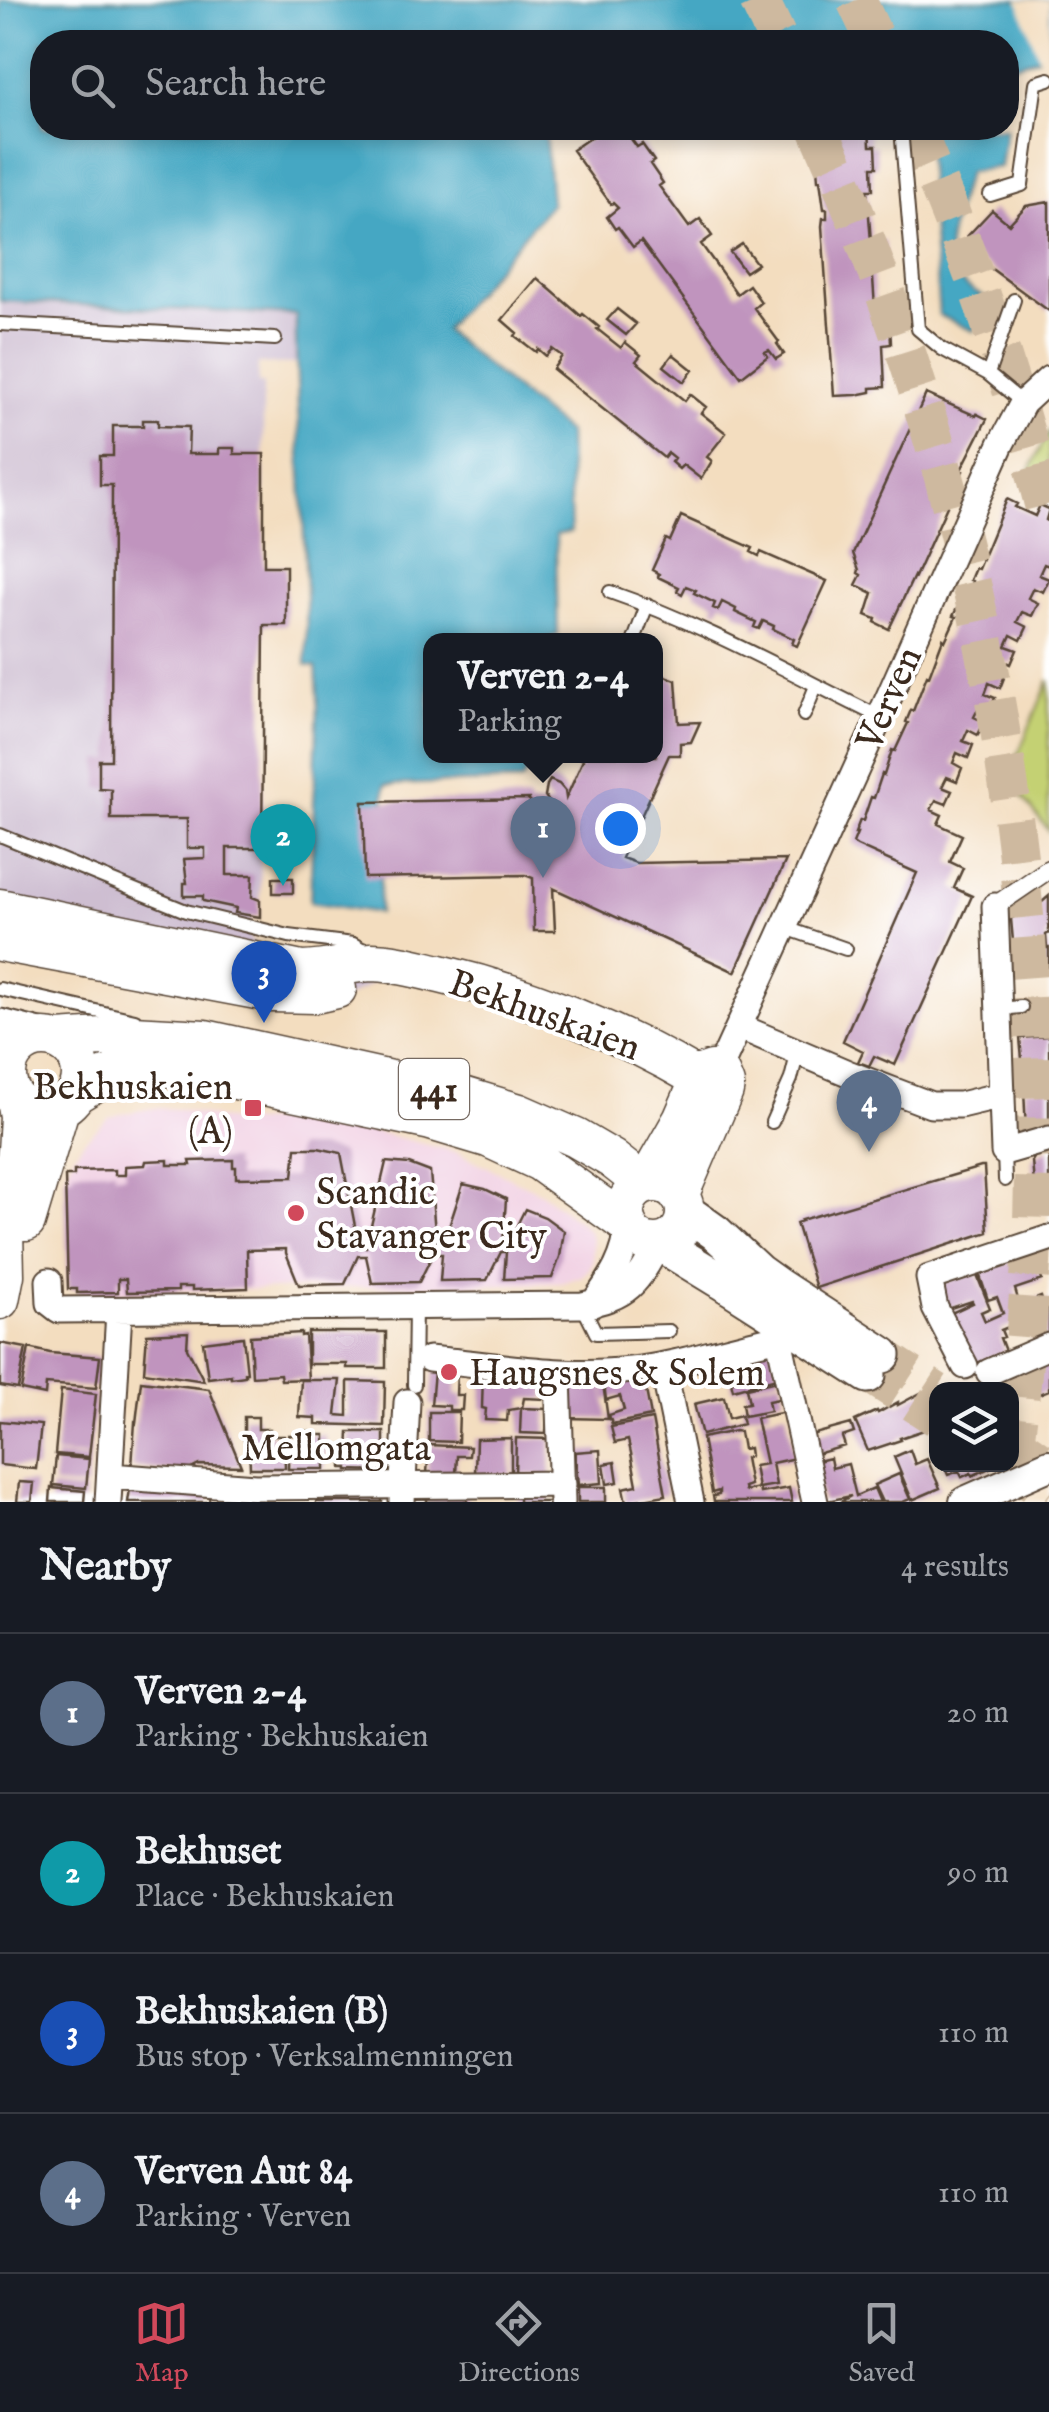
<!DOCTYPE html>
<meta charset="utf-8">
<style>
body{margin:0;font-family:"IM FELL English",serif;background:#20242c;color:#f1f3f6}
.controls{position:absolute;right:30px;bottom:30px;display:grid;overflow:hidden;border-radius:20px;box-shadow:0 5px 15px #0003}
.controls button{width:90px;height:90px;display:grid;place-items:center;padding:0;border:0;border-bottom:2px solid #363941;background:#171b24;color:#f1f3f6;font:50px sans-serif}
.you{position:absolute;left:620px;top:828px;width:35px;height:35px;margin:-25px;border:8px solid #fff;border-radius:50%;background:#1a73e8;box-shadow:0 0 0 15px #1a73e833}
.badge{display:grid;place-items:center;width:65px;height:65px;border-radius:50%;background:#d1495b;color:#fff;font-size:32px;font-weight:700}
.pin{position:absolute;translate:-50% -82px;filter:drop-shadow(0 2px 5px #0008)}
.pin::after{content:'';position:absolute;top:52px;width:35px;height:30px;background:inherit;clip-path:polygon(0 0,100% 0,50% 100%)}
.popup{position:absolute;left:423px;top:633px;width:240px;height:130px;box-sizing:border-box;display:grid;place-content:center;border-radius:20px;background:#171b24;filter:drop-shadow(0 2px 8px #0005);font-size:32px;white-space:nowrap;color:#9ea1a6}
.popup b{font-size:38px;color:#f1f3f6}
.popup::after{content:'';position:absolute;left:50%;top:100%;margin-left:-20px;border:20px solid transparent;border-top-color:#171b24}
.list{margin:0;padding:0;list-style:none}
h2{display:flex;justify-content:space-between;align-items:center;height:130px;margin:0;padding:0 40px;font-size:42px}
h2 small{font-size:32px;font-weight:400;color:#9ea1a6}
.list li{display:grid;grid-template-columns:65px 1fr auto;gap:30px;align-items:center;box-sizing:border-box;height:160px;padding:0 40px;border-top:2px solid #363941}
.list b{display:block;font-size:38px;white-space:nowrap}
.list p{margin:0;font-size:32px;white-space:nowrap;color:#9ea1a6}
.list em{font-size:32px;font-style:normal;color:#9ea1a6}
.icon{flex:none;width:55px;height:55px;fill:none;stroke:currentColor;stroke-width:2;stroke-linecap:round;stroke-linejoin:round}
.map{position:relative;flex:none;width:1049px;height:1502px;overflow:hidden}
.search{position:absolute;background:#171b24;box-shadow:0 5px 15px #0003;left:30px;right:30px;top:30px;height:110px;display:flex;align-items:center;gap:25px;box-sizing:border-box;padding:0 35px;border-radius:40px;color:#9ea1a6;font-size:38px}
.sheet{height:770px;background:#171b24}
nav{display:flex;justify-content:space-around;align-items:center;box-sizing:border-box;height:140px;border-top:2px solid #363941;background:#171b24;font-size:28px;color:#9ea1a6}
nav a{display:grid;justify-items:center;gap:5px}
nav .on{color:#d1495b}
.map>svg:first-child{display:block}
.built{fill:#f1d0e3}
.industrial{fill:#cebed1}
.green{fill:#c4d173;stroke:#807e48;stroke-width:2.5}
.water{fill:#44a7c3;stroke:#406870;stroke-width:2.5}
.pier{fill:#f3ddbf}
.building{fill:#c094be}
.lines{fill:none;stroke-linecap:round;stroke-linejoin:round}
.secondary-tunnel{stroke:#ceb99f;stroke-width:35;stroke-dasharray:35 18;stroke-linecap:butt}
.trunk-tunnel{stroke:#ceb99f;stroke-width:40;stroke-dasharray:40 20;stroke-linecap:butt}
.service-casing{stroke:#574536;stroke-width:16}
.pedestrian-casing{stroke:#574536;stroke-width:21}
.minor-casing{stroke:#574536;stroke-width:29}
.tertiary-casing{stroke:#574536;stroke-width:34}
.secondary-casing{stroke:#574536;stroke-width:39}
.primary-casing{stroke:#574536;stroke-width:41}
.service{stroke:#fff;stroke-width:12}
.pedestrian{stroke:#fff;stroke-width:18}
.minor{stroke:#fff;stroke-width:25}
.tertiary{stroke:#fff;stroke-width:30}
.secondary{stroke:#fff;stroke-width:35}
.primary{stroke:#fff;stroke-width:38}
.poi-dot{fill:#d1495b;stroke:#fff;stroke-width:4}
.labels{text-anchor:middle;stroke-width:8;stroke-linejoin:round;paint-order:stroke}
.shield{fill:#fff;stroke:#766a62;stroke-width:2.5}
.shield-label{font-size:35px;font-weight:bold;fill:#3b2a1e}
.street-label{font-size:38px;fill:#3b2a1e;stroke:#fff}
.poi-label{font-size:38px;fill:#3b2a1e;stroke:#fff;text-anchor:start}
</style>
<div class="map">
<svg width="1049" height="1502" viewBox="0 0 1049 1502">
<rect width="100%" height="100%" fill="#fff"/>
<filter id="ink" filterUnits="userSpaceOnUse"><feTurbulence type="fractalNoise" baseFrequency=".01" numOctaves="2"/><feDisplacementMap in="SourceGraphic" scale="20" xChannelSelector="R" yChannelSelector="G"/><feConvolveMatrix kernelMatrix="1 2 1 2 8 2 1 2 1" color-interpolation-filters="sRGB"/></filter>
<filter id="wash" filterUnits="userSpaceOnUse"><feTurbulence type="fractalNoise" baseFrequency=".0048" numOctaves="4" result="noise"/><feDisplacementMap in="SourceGraphic" scale="40" xChannelSelector="R" yChannelSelector="G"/><feGaussianBlur stdDeviation="2.25" result="paint"/><feColorMatrix in="noise" values="0 0 0 0 0 0 0 0 0 0 0 0 0 0 0 0 0 1.4 0 .05"/><feComposite in="paint" operator="in"/></filter>
<g filter="url(#wash)">
<rect width="100%" height="100%" fill="#f3ddbf"/>
<path class="built" d="M155,1108L177,1109L239,1123L304,1119L351,1126L456,1152L540,1192L582,1224L589,1232L592,1240L593,1260L590,1268L582,1276L562,1283L77,1293L65,1176L74,1155L84,1141L109,1118L120,1114Z"/>
<path class="industrial" d="M0,301L296,315V364H258V384H263L264,566H286V625H264L260,917L251,916V942L378,980L341,1001L0,948Z"/>
<path class="green" d="M1049,430V487L1027,477Z
M1049,680V831L1008,778Z"/>
<path class="water" d="M0,0H1049V54L1007,67L1006,42H42V128H545L551,203L444,330L568,433L571,532L556,535L558,635L543,640H430V756H533L522,781L385,785L379,913L310,902L318,698L316,667L306,665C309,548 295,432 296,315L0,301Z
M925,128H1006L1000,167L968,172C960,198 936,256 957,278C965,287 979,294 989,301L973,331L939,315Z"/>
<path class="pier" d="M1018,0H1049V59L1040,62Z"/>
<g id="blocks">
<path class="building" d="M604,128H623L637,147L642,144L654,161L650,164L663,183L659,186L689,227L700,219L712,236L701,244L737,294L749,285L761,302L754,308L779,342L777,344L784,354L776,359L769,350L765,352L768,356L741,377L641,241L633,247L618,227L615,229L607,217L618,208L613,203L611,204L572,150Z
M814,128H869L870,146H876L877,167H872L873,190H867L871,242L885,241L886,262L872,263L876,323H890L891,344L883,345L885,387L871,388V392L856,395L834,396L822,226L823,218H827V209H824L820,180H818Z
M1049,202V311L959,245L992,210L1009,224L1026,206Z
M742,244L757,264L745,272L730,252Z
M537,278L581,316L583,314L599,327L597,329L621,348L625,342L641,355L636,361L685,401L690,394L706,407L701,413L726,433L707,457L712,461L701,479L683,465L679,469L671,462L674,458L668,453L664,458L553,369L562,356L552,349L546,356L538,349L536,352L515,336L517,333L502,320Z
M617,309L636,324L626,335L607,320Z
M673,354L693,370L684,382L664,366Z
M926,394L976,416L977,414L987,419L961,470L963,471L915,577L914,576L889,629L875,622L876,619L866,615L873,593L856,585L861,575L858,573L859,570L853,553Z
M143,420H158V426L189,427L188,454H219V448H234V454H264V566H286V625H264L262,848H227V875H253L252,897L260,900V917L235,913L236,908L203,901V896H184V883H187L184,859L205,858V848H187V819H111V789L99,788V760H111L112,485H100V456H113V426H143Z
M1007,499L1017,504L1015,507L1035,516L1040,505L1049,509L1046,520L1049,522V566L1044,564L1039,575L1049,579L1043,592L1033,588L1028,598L1038,603L1032,616L1022,612L1017,622L1027,627L1021,640L1011,635L1006,646L1017,650L1011,664L1000,659L995,670L1005,675L1000,688L989,683L985,694L995,698L989,711L979,707L974,717L984,722L978,735L968,730L963,741L973,745L968,758L957,753L953,763L962,768L957,781L947,777L942,787L952,791L946,804L936,800L931,810L942,815L938,824L962,835L950,862L963,868L954,888L972,896L895,1065L874,1056L869,1066L858,1062L863,1051L843,1041L917,873L857,846L853,843L857,833H855L860,820L863,821L871,797L874,798L882,774L884,775L892,750L895,751L908,723L906,722L911,710L913,711L927,675L929,676L943,639L945,641L956,617L953,616L959,604L962,605L972,581L970,580L975,568L978,569Z
M681,516L753,548L751,552L759,556L761,552L827,581L797,646L792,644L794,639L773,629L774,626L763,621L759,629L754,627L756,622L735,612L736,609L722,602L718,610L713,608L715,603L694,593L696,590L686,586L682,594L677,591L679,587L658,577L659,574L652,570L666,539L670,541Z
M656,673L676,680L679,723L700,722L691,742L680,743V755H669L622,858L636,863L786,860L735,972L553,888L555,931H534L533,878L525,875L365,878L363,802L529,799L530,805H551L545,796L547,785L550,780L559,784L565,791L566,798L583,760L576,756H656Z
M273,878H293V893H273Z
M1049,896V933L1046,935L1047,948H1049V973L1016,974L1011,919L1039,900L1041,903Z
M1049,1036V1079L1024,1081L1020,1038Z
M1049,1083V1125L1026,1132L1024,1089L1038,1088L1037,1084Z
M296,1148H318L341,1153L359,1247H366L386,1162L409,1164L430,1172L436,1245H443L463,1184L485,1189L506,1199L503,1243H508L525,1209L545,1217L564,1231L560,1257L552,1278L504,1279L506,1252H501L487,1280L440,1281L442,1254H433L419,1282L372,1283L366,1256H358L345,1284L299,1285L286,1253V1249L247,1250L248,1288L192,1290V1287H178V1291L127,1292L126,1279H118V1292L77,1293V1289H68L65,1176H74V1171L115,1170V1175H125V1166L145,1165L146,1161L168,1160V1165H191L190,1161L233,1160V1167H236V1178L293,1177Z
M1049,1148V1211L1044,1212L1039,1211L1036,1207L1032,1161L1035,1156Z
M981,1167H984L988,1232L816,1288L796,1223L802,1221L801,1220Z
M1033,1254L1042,1280L1015,1289L1020,1306L1017,1307L1023,1321L1001,1330L1004,1337L1000,1338L1005,1351L975,1364L951,1313L973,1303L972,1301L948,1309L941,1284L976,1273L990,1308L981,1312L985,1321L1003,1313L997,1297L988,1300L979,1273Z
M1041,1297L1043,1303L1049,1300V1336L1033,1342L1020,1305Z
M188,1332L187,1348L204,1381L144,1372L147,1334Z
M308,1332H386V1368H347V1364H308Z
M301,1333V1336L305,1335L308,1379L281,1380L280,1374L252,1376L250,1336Z
M243,1337L247,1373H245V1376L231,1378V1375L208,1378L203,1342Z
M769,1342L780,1377L733,1390L731,1382H733L726,1356Z
M0,1343L26,1348L18,1389L0,1386Z
M29,1348L50,1353L100,1357L96,1388L46,1384L45,1395L21,1390Z
M1049,1360V1390L1034,1396L1022,1364Z
M434,1371L457,1372L456,1395H463L462,1410H449V1406L431,1405Z
M483,1374L546,1379L545,1399L524,1398L522,1408L547,1409L546,1434L520,1433L521,1408L508,1410L507,1421L485,1420L486,1409L482,1408Z
M301,1380H340L336,1415L348,1416V1381L385,1382L384,1426L316,1424V1418L299,1417Z
M644,1380L651,1416L612,1424L609,1415L624,1410L620,1396L606,1400L604,1383Z
M781,1380L784,1398L768,1401L770,1411L744,1416L742,1404L749,1403L746,1388Z
M141,1381L209,1389L241,1466L199,1465L191,1469V1474L132,1467L135,1422L136,1423Z
M603,1384L608,1419L566,1418L565,1387Z
M928,1389L936,1409V1422L923,1428L924,1430L900,1438L901,1440L868,1451L855,1421L877,1411L878,1413L898,1402V1405Z
M61,1390L96,1394L89,1457L55,1454Z
M724,1397L729,1418L741,1415L743,1424L702,1435L694,1404Z
M429,1412H459L458,1442L429,1441Z
M786,1412L795,1458L772,1463L776,1485L758,1488L754,1466L766,1464L756,1418Z
M244,1417H258V1429H270V1436H284L285,1468H250L249,1440H244Z
M652,1419L666,1495L626,1502L623,1488L637,1485L631,1453L628,1440L615,1443L611,1427Z
M0,1421L41,1425L36,1469L0,1465Z
M851,1424L854,1433L842,1437L845,1446L813,1455L807,1436Z
M302,1431H308V1435H325V1469H288L289,1435H302Z
M735,1431L740,1432L743,1449L749,1448L750,1456L745,1458L750,1485L744,1487L745,1491L759,1488L760,1493L789,1488L792,1502H714L713,1496L719,1495V1491L712,1493L702,1438Z
M349,1432H384V1471L348,1470V1468H342V1453H348Z
M511,1438V1475L475,1474L476,1439Z
M516,1438L551,1439L550,1476L515,1474Z
M429,1445L470,1447L469,1456H457L456,1474L427,1473Z
M600,1450L602,1483L578,1485L575,1452Z
M910,1450L915,1464L927,1459L940,1488L912,1500L894,1457Z
M56,1456L89,1459L86,1488L53,1485Z
M830,1458L832,1468L848,1464L856,1496L874,1488L880,1502H840L851,1496L822,1502L814,1462Z
M615,1462L618,1482L607,1484L604,1464Z
M943,1464H998L972,1476L971,1473L962,1477L959,1471L948,1475Z
M899,1474L910,1499L903,1502H882L874,1485Z
M19,1482L34,1483L32,1502H17Z
M131,1482L210,1491L209,1502H128Z
M578,1487H606V1502H578Z
M51,1488L85,1491L84,1502H50Z
M427,1491L467,1496V1502H427Z
M519,1494H550V1502H519Z
M382,1495V1502H317L318,1497Z"/>
</g>
</g>
<g filter="url(#ink)">
<use href="#blocks" fill-opacity="0" stroke="#574536" stroke-width="2.5"/>
<g class="lines">
<path class="secondary-tunnel" d="M883,1355L937,1390
M868,1375L936,1419
M1012,1439L1049,1465
M1005,1464L1049,1496"/>
<path class="trunk-tunnel" d="M759,0L779,42
M856,0L876,42
M818,128C972,470 1045,846 1033,1221C1030,1302 1022,1381 1012,1461
M914,128C971,255 1016,389 1049,524"/>
<defs>
<path id="service" d="M901,128L918,329L942,349L988,374L1023,403
M990,195L1022,185L1036,83L1049,79
M0,324L275,339
M988,374L1014,300
M610,592C703,624 792,674 880,717
M634,640L647,605
M804,715L816,686
M0,835L186,911L289,936L353,944L369,953
M783,927L846,949
M0,989L135,1020
M1000,1009L1021,1007
M772,1122L791,1079L798,1051
M1004,1152L1005,1180
M582,1305L596,1333L669,1331
M414,1385L415,1305"/>
<path id="pedestrian" d="M995,906L1049,869"/>
<path id="minor" d="M995,906L1004,1152L1049,1139
M740,1027L850,1074L931,1105H960L1002,1095
M718,1072L880,717L1001,444L1023,403L1049,379
M49,1281L50,1303L59,1310L582,1305C630,1297 637,1283 659,1243
M593,1304C612,1278 626,1257 628,1225
M429,1359C497,1365 563,1378 631,1370C680,1365 727,1348 776,1338L780,1343L815,1502
M663,1366L691,1502
M965,1366L935,1308L929,1278L1049,1238
M989,1372L1049,1346
M558,1374L562,1502
M110,1476L255,1487L563,1484
M108,1502L119,1311
M402,1502L407,1402"/>
<path id="tertiary" d="M965,1502L1049,1465"/>
<path id="secondary" d="M0,1027L43,1038
M0,1073L7,1077
M685,1211L716,1233L758,1272L779,1287L883,1355
M659,1243L734,1289L868,1375"/>
<path id="primary" d="M0,908L302,971C328,971 348,963 371,962C394,962 418,969 440,974C528,995 620,1032 698,1078
M0,942L273,993L315,994L337,989
M7 1075a37 37 0 1 1 74 0a37 37 0 1 1-74 0Z
M58,1040L133,1035L205,1039L459,1095L519,1113L576,1138L612,1159L645,1185L682,1120L696,1088
M76,1094L106,1076L126,1069L173,1067L431,1121L488,1138L540,1162L628,1225
M625 1213a30 30 0 1 1 60 0a30 30 0 1 1-60 0Z
M679,1196L724,1091L725,1085L721,1075L712,1070L700,1074L696,1083L701,1095
M26,1222L60,1109
M0,1300L5,1275L4,1230L17,1151L19,1117L16,1100"/>
</defs>
<use href="#service" class="service-casing"/>
<use href="#pedestrian" class="pedestrian-casing"/>
<use href="#minor" class="minor-casing"/>
<use href="#tertiary" class="tertiary-casing"/>
<use href="#secondary" class="secondary-casing"/>
<use href="#primary" class="primary-casing"/>
<use href="#service" class="service"/>
<use href="#pedestrian" class="pedestrian"/>
<use href="#minor" class="minor"/>
<use href="#tertiary" class="tertiary"/>
<use href="#secondary" class="secondary"/>
<use href="#primary" class="primary"/>
</g>
</g>
<g class="poi-dot">
<rect x="243" y="1098" width="20" height="20" rx="5"/>
<circle cx="296" cy="1213" r="10"/>
<circle cx="449" cy="1372" r="10"/>
</g>
<g class="labels">
<rect class="shield" x="399" y="1059" width="70" height="60" rx="8"/>
<g class="shield-label">
<text x="434" y="1101">441</text>
</g>
<g class="street-label">
<text transform="translate(888 698) rotate(-66)" y="13">Verven</text>
<text transform="translate(545 1014) rotate(20)" y="13">Bekhuskaien</text>
<text x="336" y="1460">Mellomgata</text>
</g>
<g class="poi-label">
<text x="233" y="1099" text-anchor="end">Bekhuskaien<tspan x="233" dy="44">(A)</tspan></text>
<text x="316" y="1204">Scandic<tspan x="316" dy="44">Stavanger City</tspan></text>
<text x="469" y="1385">Haugsnes &amp; Solem</text>
</g>
</g>
</svg>
<div class="controls">
<button><svg class="icon" aria-label="layers" viewBox="0 0 24 24"><path d="M12 4l9 5-9 5-9-5zM3 14l9 5 9-5"/></svg></button>
</div>
<div class="you"></div>
<div class="pin badge" style="left:543px;top:878px;background:#5c6f8a">1</div>
<div class="popup"><b>Verven 2-4</b>Parking</div>
<div class="pin badge" style="left:283px;top:886px;background:#0f9aa8">2</div>
<div class="pin badge" style="left:264px;top:1023px;background:#1a4fb4">3</div>
<div class="pin badge" style="left:869px;top:1152px;background:#5c6f8a">4</div>
<div class="search"><svg class="icon" aria-label="search" viewBox="0 0 24 24"><circle cx="10" cy="10" r="6"/><path d="M15 15l6 6"/></svg>Search here</div>
</div>
<section class="sheet">
<h2>Nearby<small>4 results</small></h2>
<ul class="list">
<li><span class="badge" style="background:#5c6f8a">1</span><div><b>Verven 2-4</b><p>Parking · Bekhuskaien</p></div><em>20 m</em></li>
<li><span class="badge" style="background:#0f9aa8">2</span><div><b>Bekhuset</b><p>Place · Bekhuskaien</p></div><em>90 m</em></li>
<li><span class="badge" style="background:#1a4fb4">3</span><div><b>Bekhuskaien (B)</b><p>Bus stop · Verksalmenningen</p></div><em>110 m</em></li>
<li><span class="badge" style="background:#5c6f8a">4</span><div><b>Verven Aut 84</b><p>Parking · Verven</p></div><em>110 m</em></li>
</ul>
</section>
<nav>
<a class="on"><svg class="icon" aria-label="map" viewBox="0 0 24 24"><path d="M3 6l6-2 6 2 6-2v14l-6 2-6-2-6 2zM9 4v14M15 6v14"/></svg>Map</a>
<a><svg class="icon" aria-label="directions" viewBox="0 0 24 24"><path d="M12 3l9 9-9 9-9-9zM9 14v-3h6M13 9l2 2-2 2"/></svg>Directions</a>
<a><svg class="icon" aria-label="saved" viewBox="0 0 24 24"><path d="M7 4h10v16l-5-4-5 4z"/></svg>Saved</a>
</nav>
